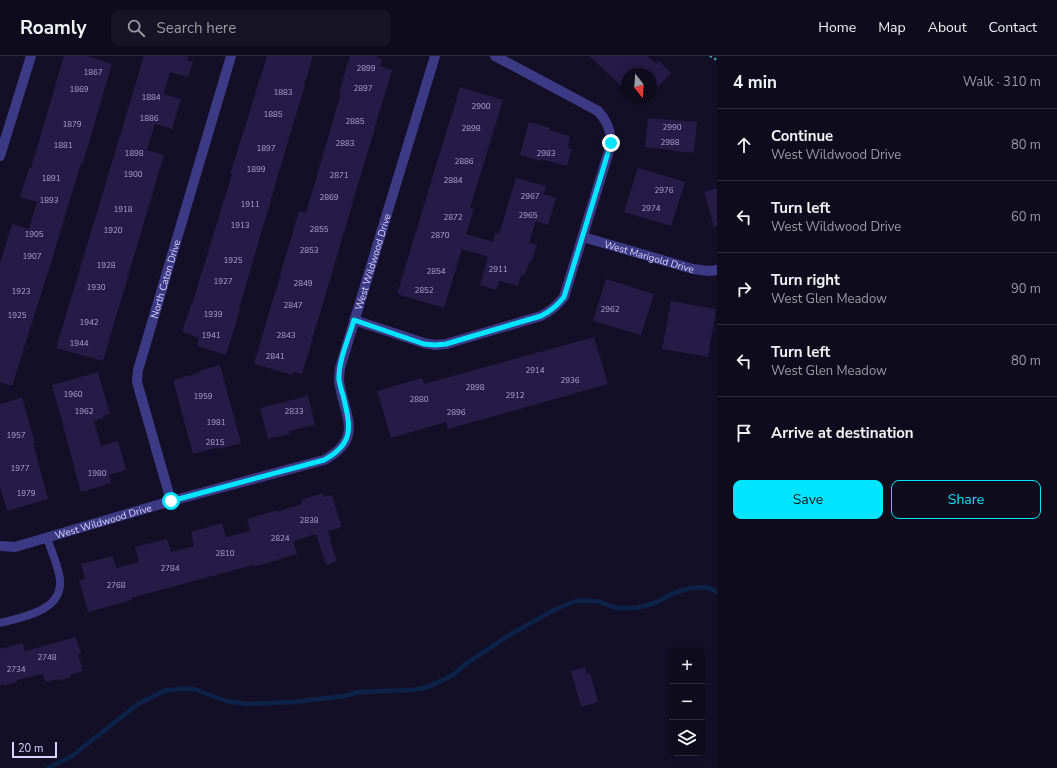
<!DOCTYPE html>
<meta charset="utf-8">
<style>
body{margin:0;font-family:"Nunito Sans",sans-serif;background:#171425;color:#f1f3f6}
.controls{position:absolute;right:12px;bottom:12px;display:grid;overflow:hidden;border-radius:8px;box-shadow:0 2px 6px #0003}
.controls button{width:36px;height:36px;display:grid;place-items:center;padding:0;border:0;border-bottom:1px solid #2e2b3b;background:#0e0b1c;color:#f1f3f6;font:20px sans-serif}
.compass{position:absolute;left:621px;top:12px;width:36px;height:36px;border-radius:50%;background:#0e0b1c;box-shadow:0 2px 6px #0003;rotate:163deg}
.scale{position:absolute;left:12px;bottom:10px;width:45px;box-sizing:border-box;padding-left:4px;border:2px solid #d9d4ff;border-top:0;font-size:11px;line-height:14px;white-space:nowrap;color:#d9d4ff;-webkit-text-stroke:3px #130f26;paint-order:stroke}
.stop{position:absolute;width:12px;height:12px;margin:-9px;border:3px solid #00e5ff;border-radius:50%;background:#fff}
.stop.end{background:#00e5ff;border-color:#fff;box-shadow:0 1px 4px #0008}
.list{margin:0;padding:0;list-style:none}
h2{display:flex;justify-content:space-between;align-items:center;height:52px;margin:0;padding:0 16px;font-size:17px}
h2 small{font-size:13px;font-weight:400;color:#9b9ba3}
.list li{display:grid;grid-template-columns:26px 1fr auto;gap:12px;align-items:center;box-sizing:border-box;height:72px;padding:0 16px;border-top:1px solid #2e2b3b}
.list b{display:block;font-size:15px;white-space:nowrap}
.list p{margin:0;font-size:13px;white-space:nowrap;color:#9b9ba3}
.list em{font-size:13px;font-style:normal;color:#9b9ba3}
.actions{display:flex;gap:8px;padding:12px 16px}
.actions a{flex:1;padding:9px 0;border:1px solid #00e5ff;border-radius:8px;text-align:center;font-size:14px;color:#00e5ff}
.actions .main{background:#00e5ff;color:#111}
.icon{flex:none;width:22px;height:22px;fill:none;stroke:currentColor;stroke-width:2;stroke-linecap:round;stroke-linejoin:round}
.map{position:relative;flex:none;width:717px;height:712px;overflow:hidden}
header{display:flex;align-items:center;gap:24px;box-sizing:border-box;height:56px;padding:0 20px;background:#0e0b1c;border-bottom:1px solid #2e2b3b}
header strong{font-size:19px}
nav{display:flex;gap:22px;margin-inline-start:auto;font-size:14px}
.search{width:280px;height:36px;background:#171425;display:flex;align-items:center;gap:10px;box-sizing:border-box;padding:0 14px;border-radius:8px;color:#9b9ba3;font-size:15px}
main{display:flex}
aside{flex:1;background:#0e0b1c}
.map>svg:first-child{display:block}
.lines{fill:none;stroke-linecap:round;stroke-linejoin:round}
.stream{stroke:#0c2248;stroke-width:4.5}
.building{fill:#241b47}
.path{stroke:#2fb8b0;stroke-width:2.5;stroke-dasharray:2 3;stroke-linecap:butt}
.service{stroke:#3d3a85;stroke-width:8}
.minor{stroke:#3d3a85;stroke-width:10}
.route{stroke:#00e5ff;stroke-width:5}
.labels{text-anchor:middle;stroke-width:3.5;stroke-linejoin:round;paint-order:stroke}
.number-label{font-size:8px;fill:#aca6d1}
.street-label{font-size:10px;fill:#d9d4ff;stroke:#130f26}
</style>
<header>
<strong>Roamly</strong>
<div class="search"><svg class="icon" aria-label="search" viewBox="0 0 24 24"><circle cx="10" cy="10" r="6"/><path d="M15 15l6 6"/></svg>Search here</div>
<nav><a>Home</a><a>Map</a><a>About</a><a>Contact</a></nav>
</header>
<main>
<div class="map">
<svg width="717" height="712" viewBox="0 0 717 712">
<rect width="100%" height="100%" fill="#130f26"/>
<g class="lines">
<path class="stream" d="M48,712L72,700L138,648L164,635L178,633H194L226,645L246,648L293,646L345,640L358,636L412,634L428,631L453,619L467,607L511,578L554,554L576,545H597L616,552H637L657,546L674,537L690,532L707,531L717,536"/>
</g>
<path class="building" d="M64,0H87L112,8L83,107H81L54,197L12,330L0,326V207L12,168L29,173L37,146L20,141L29,112H31Z
M144,0H188L187,4L193,6L188,21L170,16L164,38L181,43L172,73L155,68L147,94L164,99L103,305L56,292Z
M267,0H313L304,30H305L291,75L239,253L240,254L226,299L197,290L199,282L182,276L191,248H192L232,118H230L236,99Z
M350,0H374L382,3L380,10L392,14L302,318L294,316L293,319L254,308L299,155L306,157L341,37L339,36Z
M589,0H647L656,8L659,5L671,17L651,38V18H627V35Z
M460,31L503,44L470,152L474,153L466,178L493,186L495,177L499,178L516,122L546,130L544,138L556,142L548,169L536,165L529,187L537,189L532,205H530L524,220L521,219L518,230L499,225L496,234L480,229L488,201L462,193L444,252L397,238Z
M648,62L697,66L694,97L645,91Z
M529,66L550,72L549,74L570,80L568,92L572,93L567,110L541,103V105L520,99Z
M638,112L685,126L671,170L624,156Z
M717,132V170L714,171L704,136Z
M606,223L654,238L641,279L593,265Z
M671,245L716,253L708,301L662,293Z
M594,281L608,328L448,373L446,366L391,382L377,335L422,322L424,328Z
M220,309L241,387L220,393L219,391L193,398L173,324L199,317V315Z
M98,316L110,358L103,360L104,362L94,365L101,390L118,385L126,414L109,419L111,427L81,436L52,329Z
M308,340L315,369L289,375L290,378L268,383L260,352Z
M22,341L35,387H33L48,443L7,455L0,431V348Z
M323,437L324,441L332,439L342,471L328,475L331,484H330L337,505L326,509L316,478L293,485L297,498L254,511L253,509L131,542L132,544L88,556L79,524L85,523L81,508L113,500L116,512L139,506L135,491L167,483L171,496L194,490L191,476L222,467L226,481L250,475L247,463L277,454V456L302,448L301,444Z
M76,581L81,597L78,598L83,615L70,619L71,621L58,625V623L46,626L42,618L17,624V626L4,630L3,628L0,629V593L23,587L25,595Z
M585,611L587,618L590,617L598,646L581,651L571,615Z"/>
<g class="lines">
<path class="path" d="M710,0L717,4"/>
<path class="service" d="M0,567C23,561 63,555 60,523C58,509 51,495 47,481"/>
<g class="minor">
<path d="M0,100L31,0"/>
<path id="s1" d="M583,181L693,213L709,215L717,214"/>
<path d="M354,264L424,287L435,289L446,288L541,260C551,255 557,250 564,241L609,95C613,79 609,67 598,55L495,0"/>
<path id="s2" d="M171,445L137,326L138,314L231,0"/>
<path id="s3" d="M0,490L15,491L171,445L324,404C366,381 343,359 339,324C339,320 340,316 340,312L435,0"/>
</g>
</g>
<g class="lines">
<path class="route" d="M171,445L324,404C356,387 350,369 343,339C341,334 340,329 339,324C338,305 349,282 354,264L424,288L435,289L446,288L541,260C551,255 557,250 564,241L611,87"/>
</g>
<g class="labels">
<g class="number-label">
<text x="366" y="15">2899</text>
<text x="93" y="19">1867</text>
<text x="363" y="35">2897</text>
<text x="79" y="36">1869</text>
<text x="283" y="39">1883</text>
<text x="151" y="44">1884</text>
<text x="481" y="53">2900</text>
<text x="273" y="61">1885</text>
<text x="149" y="65">1886</text>
<text x="355" y="68">2885</text>
<text x="72" y="71">1879</text>
<text x="672" y="74">2990</text>
<text x="471" y="75">2898</text>
<text x="670" y="89">2988</text>
<text x="345" y="90">2883</text>
<text x="63" y="92">1881</text>
<text x="266" y="95">1897</text>
<text x="134" y="100">1898</text>
<text x="546" y="100">2983</text>
<text x="464" y="108">2886</text>
<text x="256" y="116">1899</text>
<text x="133" y="121">1900</text>
<text x="339" y="122">2871</text>
<text x="51" y="125">1891</text>
<text x="453" y="127">2884</text>
<text x="664" y="137">2976</text>
<text x="530" y="143">2967</text>
<text x="329" y="144">2869</text>
<text x="49" y="147">1893</text>
<text x="250" y="151">1911</text>
<text x="651" y="155">2974</text>
<text x="123" y="156">1918</text>
<text x="528" y="162">2965</text>
<text x="453" y="164">2872</text>
<text x="240" y="172">1913</text>
<text x="319" y="176">2855</text>
<text x="113" y="177">1920</text>
<text x="34" y="181">1905</text>
<text x="440" y="182">2870</text>
<text x="309" y="197">2853</text>
<text x="32" y="203">1907</text>
<text x="233" y="207">1925</text>
<text x="106" y="212">1928</text>
<text x="498" y="216">2911</text>
<text x="436" y="218">2854</text>
<text x="223" y="228">1927</text>
<text x="303" y="230">2849</text>
<text x="96" y="234">1930</text>
<text x="424" y="237">2852</text>
<text x="21" y="238">1923</text>
<text x="293" y="252">2847</text>
<text x="610" y="256">2962</text>
<text x="213" y="261">1939</text>
<text x="17" y="262">1925</text>
<text x="89" y="269">1942</text>
<text x="211" y="282">1941</text>
<text x="286" y="282">2843</text>
<text x="79" y="290">1944</text>
<text x="275" y="303">2841</text>
<text x="535" y="317">2914</text>
<text x="570" y="327">2936</text>
<text x="475" y="334">2898</text>
<text x="73" y="341">1960</text>
<text x="515" y="342">2912</text>
<text x="203" y="343">1959</text>
<text x="419" y="346">2880</text>
<text x="84" y="358">1962</text>
<text x="294" y="358">2833</text>
<text x="456" y="359">2896</text>
<text x="216" y="369">1981</text>
<text x="16" y="382">1957</text>
<text x="215" y="389">2815</text>
<text x="20" y="415">1977</text>
<text x="97" y="420">1980</text>
<text x="26" y="440">1979</text>
<text x="309" y="467">2838</text>
<text x="280" y="485">2824</text>
<text x="225" y="500">2810</text>
<text x="170" y="515">2784</text>
<text x="116" y="532">2768</text>
<text x="47" y="604">2748</text>
<text x="16" y="616">2734</text>
</g>
<g class="street-label">
<text dy="4" stroke="none"><textPath href="#s1" startOffset="69">West Marigold Drive</textPath></text>
<text dy="4" stroke="none"><textPath href="#s3" startOffset="551">West Wildwood Drive</textPath></text>
<text dy="4" stroke="none"><textPath href="#s2" startOffset="231">North Caton Drive</textPath></text>
<text dy="4" stroke="none"><textPath href="#s3" startOffset="107">West Wildwood Drive</textPath></text>
</g>
</g>
</svg>
<div class="controls">
<button>+</button>
<button>−</button>
<button><svg class="icon" aria-label="layers" viewBox="0 0 24 24"><path d="M12 4l9 5-9 5-9-5zM3 14l9 5 9-5"/></svg></button>
</div>
<svg class="compass" viewBox="-18 -18 36 36"><path d="M0-13l5 13h-10z" fill="#e53935"/><path d="M0 13l5-13h-10z" fill="#9b9ba3"/></svg>
<div class="scale">20 m</div>
<div class="stop" style="left:171px;top:445px"></div>
<div class="stop end" style="left:611px;top:87px"></div>
</div>
<aside>
<h2>4 min<small>Walk · 310 m</small></h2>
<ul class="list">
<li><svg class="icon" aria-label="ahead" viewBox="0 0 24 24"><path d="M12 20V5M6 11l6-6 6 6"/></svg><div><b>Continue</b><p>West Wildwood Drive</p></div><em>80 m</em></li>
<li><svg class="icon" aria-label="left" viewBox="0 0 24 24"><path d="M17 20v-9H6M10 6l-5 5 5 5"/></svg><div><b>Turn left</b><p>West Wildwood Drive</p></div><em>60 m</em></li>
<li><svg class="icon" aria-label="right" viewBox="0 0 24 24"><path d="M7 20v-9h11M14 6l5 5-5 5"/></svg><div><b>Turn right</b><p>West Glen Meadow</p></div><em>90 m</em></li>
<li><svg class="icon" aria-label="left" viewBox="0 0 24 24"><path d="M17 20v-9H6M10 6l-5 5 5 5"/></svg><div><b>Turn left</b><p>West Glen Meadow</p></div><em>80 m</em></li>
<li><svg class="icon" aria-label="arrive" viewBox="0 0 24 24"><path d="M6 21V4h12l-3 4 3 4H6"/></svg><div><b>Arrive at destination</b></div></li>
</ul>
<div class="actions"><a class="main">Save</a><a>Share</a></div>
</aside>
</main>
